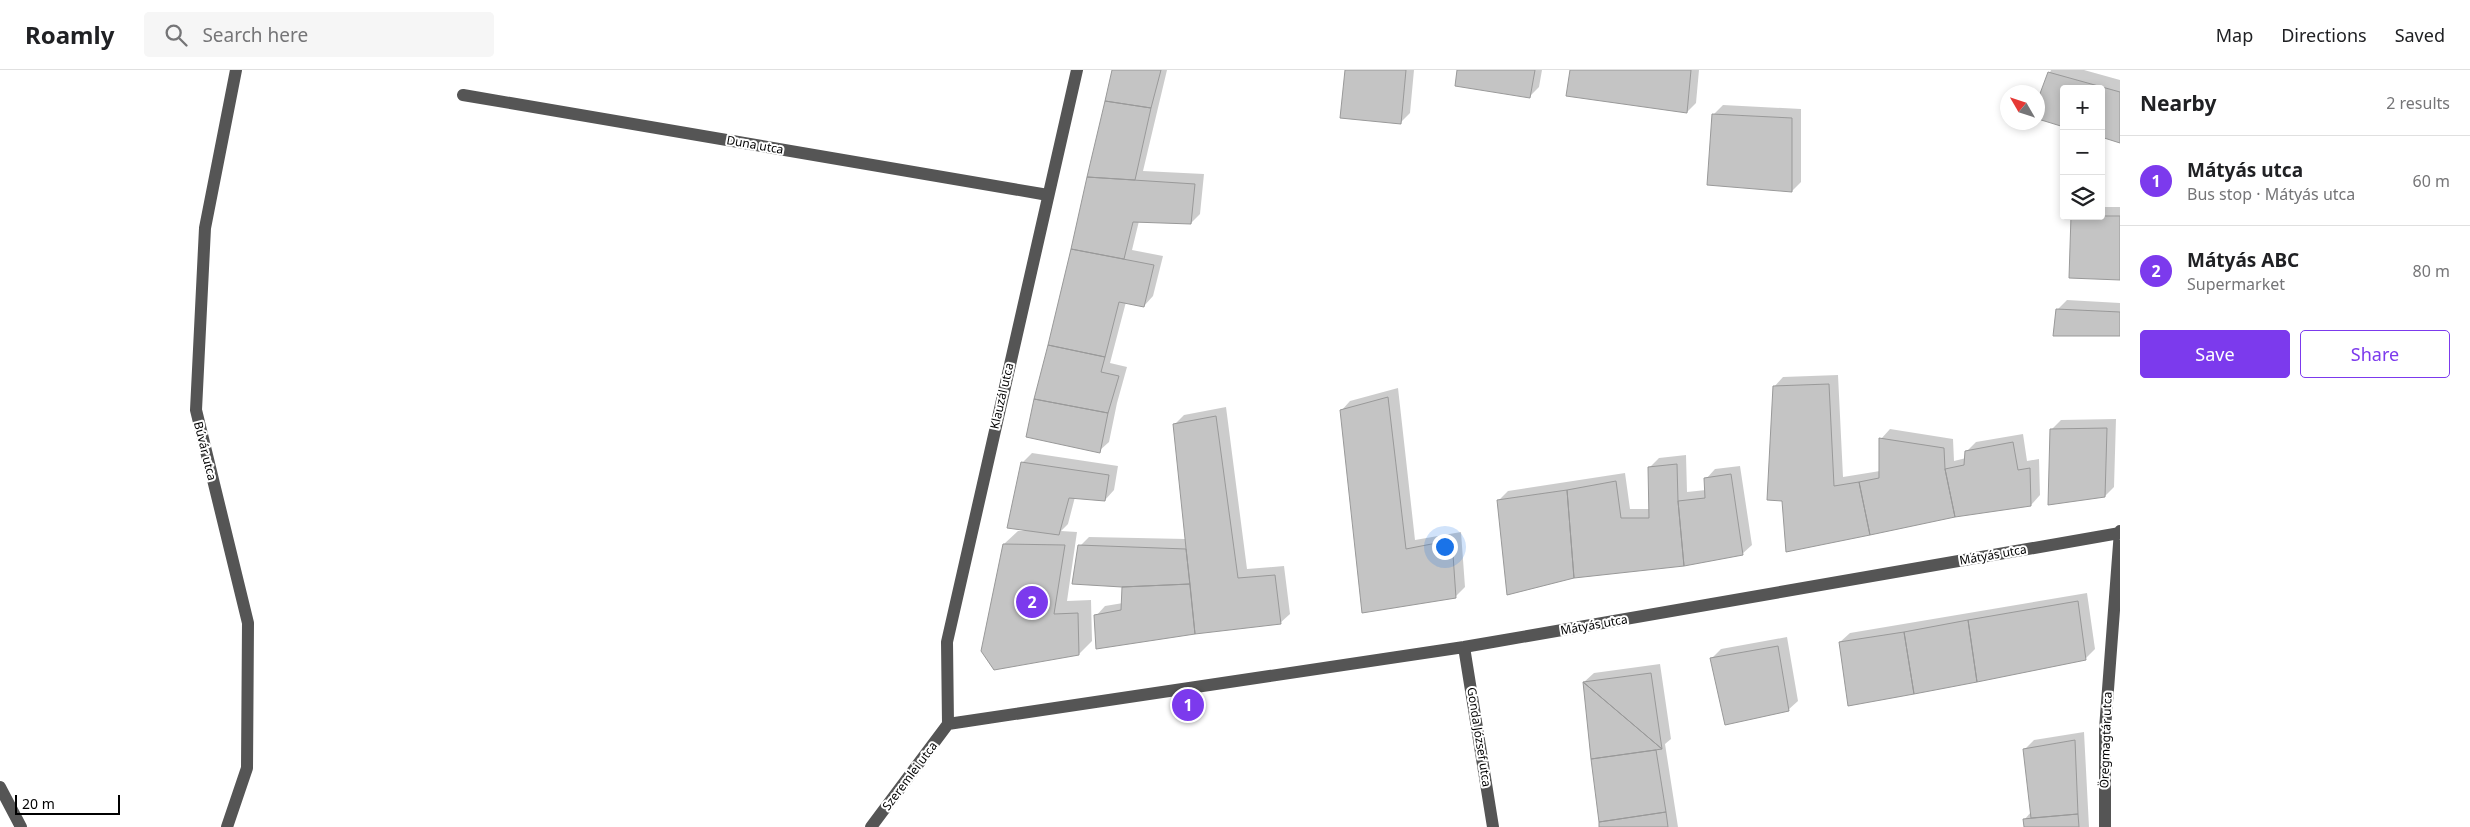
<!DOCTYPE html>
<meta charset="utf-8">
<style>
body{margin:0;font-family:"Noto Sans",sans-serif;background:#f6f6f6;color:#202124}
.controls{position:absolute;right:15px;top:15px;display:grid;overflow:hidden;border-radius:5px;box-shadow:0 2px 8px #0003}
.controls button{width:45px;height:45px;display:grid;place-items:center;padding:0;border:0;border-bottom:1px solid #e0e0e0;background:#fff;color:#202124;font:25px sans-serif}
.compass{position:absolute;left:2000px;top:15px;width:45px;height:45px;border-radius:50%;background:#fff;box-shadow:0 2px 8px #0003;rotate:309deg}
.scale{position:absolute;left:15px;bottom:12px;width:105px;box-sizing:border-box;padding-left:5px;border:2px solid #000;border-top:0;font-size:14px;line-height:18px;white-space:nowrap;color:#000;-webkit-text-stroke:4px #fff;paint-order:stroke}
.you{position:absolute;left:1444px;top:476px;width:18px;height:18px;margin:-12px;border:4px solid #fff;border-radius:50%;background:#1a73e8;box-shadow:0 0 0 8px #1a73e833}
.badge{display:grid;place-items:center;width:32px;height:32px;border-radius:50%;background:#7c3aed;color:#fff;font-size:16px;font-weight:700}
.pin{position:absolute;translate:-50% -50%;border:2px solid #fff;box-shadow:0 1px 5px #0006}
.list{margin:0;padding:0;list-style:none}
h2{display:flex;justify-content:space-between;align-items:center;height:65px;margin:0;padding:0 20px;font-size:21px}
h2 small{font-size:16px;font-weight:400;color:#757577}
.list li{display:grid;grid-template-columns:32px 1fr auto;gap:15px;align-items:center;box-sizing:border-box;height:90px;padding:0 20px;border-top:1px solid #e0e0e0}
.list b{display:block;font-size:19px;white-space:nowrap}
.list p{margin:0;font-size:16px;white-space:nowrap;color:#757577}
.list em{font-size:16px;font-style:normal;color:#757577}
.actions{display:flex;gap:10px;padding:15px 20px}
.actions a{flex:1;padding:11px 0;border:1px solid #7c3aed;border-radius:5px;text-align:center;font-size:18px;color:#7c3aed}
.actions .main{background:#7c3aed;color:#fff}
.icon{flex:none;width:28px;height:28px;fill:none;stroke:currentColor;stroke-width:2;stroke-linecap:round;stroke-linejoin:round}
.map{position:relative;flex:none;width:2120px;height:757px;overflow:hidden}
header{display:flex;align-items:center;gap:30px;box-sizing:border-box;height:70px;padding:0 25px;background:#fff;border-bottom:1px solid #e0e0e0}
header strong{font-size:24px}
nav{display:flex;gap:28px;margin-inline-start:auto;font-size:18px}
.search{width:350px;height:45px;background:#f6f6f6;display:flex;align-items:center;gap:12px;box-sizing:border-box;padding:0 18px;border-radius:5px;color:#757577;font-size:19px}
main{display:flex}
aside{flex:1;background:#fff}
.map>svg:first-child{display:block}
.shadow{fill:#0003}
.building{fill:#c4c4c4;stroke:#999}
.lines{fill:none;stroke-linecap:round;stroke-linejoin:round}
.minor{stroke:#555;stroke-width:12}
.labels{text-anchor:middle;stroke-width:4;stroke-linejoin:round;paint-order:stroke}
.street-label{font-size:12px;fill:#000;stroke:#fff}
</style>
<header>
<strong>Roamly</strong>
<div class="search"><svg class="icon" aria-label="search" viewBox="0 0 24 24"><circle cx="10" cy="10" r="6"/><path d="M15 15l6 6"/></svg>Search here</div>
<nav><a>Map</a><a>Directions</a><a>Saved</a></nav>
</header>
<main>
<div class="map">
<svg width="2120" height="757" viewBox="0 0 2120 757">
<rect width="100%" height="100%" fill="#fff"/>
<path class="shadow" d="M1114,0H1167L1143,101L1204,104L1200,144L1191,153L1139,151L1132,180L1163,186L1153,226L1144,236L1126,232L1110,293L1127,297L1117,333L1109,372L1099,381L1027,366Z
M1347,0H1414L1410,43L1400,53Z
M1459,0H1542L1539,17L1529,27Z
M1572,0H1699L1696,33L1687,42Z
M2051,0H2084L2120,10V71L2101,19H2064V55L2038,48V32Z
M1723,35L1801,39V112L1792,121L1713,45Z
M2101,137H2120V209L2101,146Z
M2067,230L2120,233V265L2057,240Z
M1838,305L1843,407L1880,401L1881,369L1890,359L1953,369L1954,391L1966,388V382L1976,372L2023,364L2027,391L2039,389L2040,425L2031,435L1955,446L1787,480L1774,317L1783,307Z
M1398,318L1415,470L1461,462L1465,517L1455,527L1364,542L1341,341L1350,331Z
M1226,337L1247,499L1284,496L1290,544L1280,553L1194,563L1096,546L1105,536L1123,533V515L1080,476L1089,467L1186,469L1174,355L1184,345Z
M2116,349L2114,417L2105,426L2051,360L2061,350Z
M1032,383L1118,396L1114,420L1105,430L1075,427L1068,454L1061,461L1077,462L1067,531L1091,530L1092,571L1079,584L1004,474L1018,461H1027L1022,393Z
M1686,385L1687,422L1706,420V409L1715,399L1740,396L1752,475L1742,484L1498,431L1508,421L1625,403L1630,439H1650L1649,398L1659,388Z
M2087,523L2095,579L2086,588L1840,572L1850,563Z
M1787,567L1798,631L1788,640L1712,588L1721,579Z
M1660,594L1671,669L1665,674L1678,757H1601L1584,612L1594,603Z
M2084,662L2089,757H2025V749L2031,742L2025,679L2034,670Z"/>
<path class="building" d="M1112,0H1161L1151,38L1105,31Z
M1345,0H1406L1401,54L1340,48Z
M1457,0H1535L1530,28L1455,16Z
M1570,0H1691L1687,43L1566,26Z
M2048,2L2120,22V73L2101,67V19H2064V57L2038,49V29Z
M1105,31L1151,38L1135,110L1087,107Z
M1712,44L1792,48V122L1707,115Z
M1087,107L1195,114L1191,154L1133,152L1124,189L1071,179Z
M2071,146H2120V210L2069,208Z
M1071,179L1154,195L1144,237L1119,232L1105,287L1048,275Z
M2056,239L2120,242V266H2053Z
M1048,275L1105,287L1101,302L1119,306L1108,343L1034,329Z
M1829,314L1834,416L1859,412L1870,465L1786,482L1782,431L1767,430L1773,316Z
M1388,327L1406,479L1452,470L1456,528L1362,543L1340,340Z
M1034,329L1108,343L1100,383L1026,367Z
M1216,346L1238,508L1275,505L1281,554L1195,564L1173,354Z
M2107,358L2105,427L2048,435L2050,359Z
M1879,368L1944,378L1945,399L1955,447L1870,465L1859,412L1879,408Z
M2013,372L2018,400L2030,398L2031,436L1955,447L1945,399L1964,395L1965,381Z
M1021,392L1109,405L1105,431L1069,428L1059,465L1007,458Z
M1677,394L1678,431L1684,496L1574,508L1567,420L1616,411L1621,448H1649L1648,397Z
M1731,404L1743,485L1684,496L1678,431L1705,428L1704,408Z
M1567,420L1574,508L1507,525L1497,430Z
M1003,474L1065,475L1054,544L1078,543L1079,585L994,600L981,581Z
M1078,475L1186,479L1190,514L1122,517L1072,514Z
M1190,514L1195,564L1096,579L1094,545L1121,540L1122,517Z
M2078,531L2086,590L1977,612L1968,550Z
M1968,550L1977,612L1914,624L1904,562Z
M1904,562L1914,624L1848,636L1839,572Z
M1778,576L1789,641L1725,655L1710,588Z
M1651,603L1662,679L1583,612Z
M1583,612L1662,679L1591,689Z
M2075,670L2078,744L2031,748L2023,679Z
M1656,680L1666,742L1599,752L1591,689Z
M1666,742L1668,757H1599V752Z
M2078,744L2079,757H2024L2023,749Z"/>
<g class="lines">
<path class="minor" d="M463,25L1048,125
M1464,577L1493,757
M948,654L1464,577L2120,463
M948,654L947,572L1077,0
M0,717L21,757
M227,757L247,698L248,553L196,340L205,158L236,0
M871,757L948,654
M2105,757V659L2120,461"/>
</g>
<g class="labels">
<g class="street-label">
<text transform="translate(755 75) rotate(10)" y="4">Duna utca</text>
<text transform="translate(1002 326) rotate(-77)" y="4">Klauzál utca</text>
<text transform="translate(205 381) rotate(76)" y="4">Búvár utca</text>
<text transform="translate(1993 485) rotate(-10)" y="4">Mátyás utca</text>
<text transform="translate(1594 555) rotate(-10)" y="4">Mátyás utca</text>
<text transform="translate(1479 667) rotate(81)" y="4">Gonda József utca</text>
<text transform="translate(2106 670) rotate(-88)" y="4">Öregmagtár utca</text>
<text transform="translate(910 706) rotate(-53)" y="4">Szeremlei utca</text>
</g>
</g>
</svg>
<div class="controls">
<button>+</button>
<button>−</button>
<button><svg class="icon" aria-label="layers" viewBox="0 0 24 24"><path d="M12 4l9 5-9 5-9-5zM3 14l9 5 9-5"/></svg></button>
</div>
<svg class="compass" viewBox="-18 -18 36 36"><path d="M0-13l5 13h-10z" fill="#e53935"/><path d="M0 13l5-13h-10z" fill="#757577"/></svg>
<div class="scale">20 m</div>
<div class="you"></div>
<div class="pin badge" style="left:1188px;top:635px">1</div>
<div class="pin badge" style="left:1032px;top:532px">2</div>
</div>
<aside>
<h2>Nearby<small>2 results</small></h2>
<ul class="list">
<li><span class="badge">1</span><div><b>Mátyás utca</b><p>Bus stop · Mátyás utca</p></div><em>60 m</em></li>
<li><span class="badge">2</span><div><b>Mátyás ABC</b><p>Supermarket</p></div><em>80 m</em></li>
</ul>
<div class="actions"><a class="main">Save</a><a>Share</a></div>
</aside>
</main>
